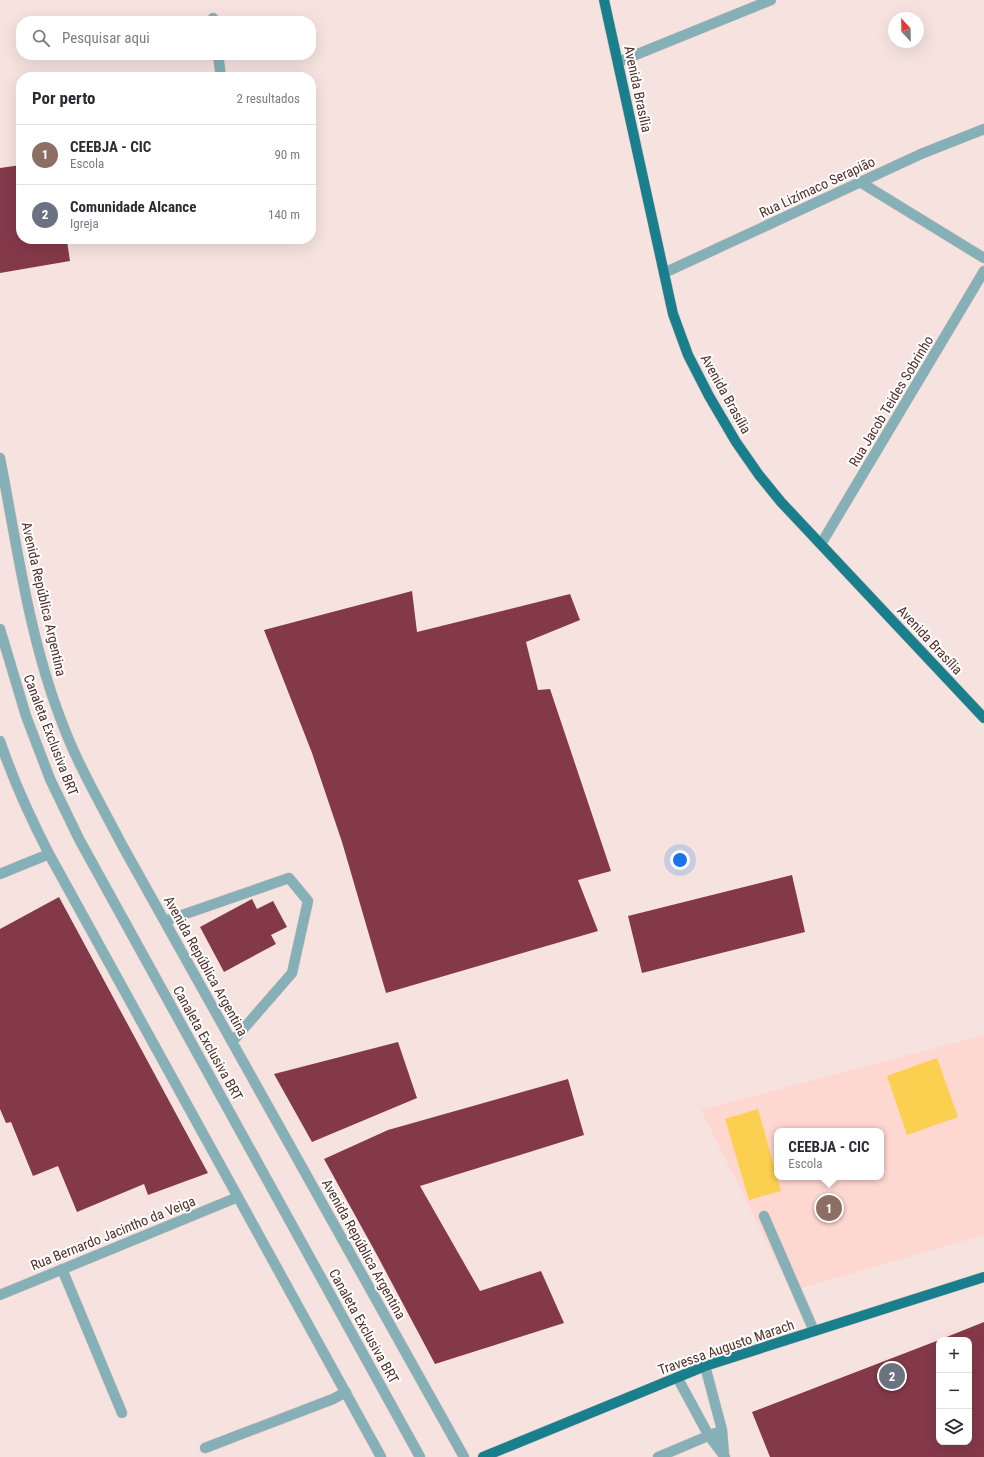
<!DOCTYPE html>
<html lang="pt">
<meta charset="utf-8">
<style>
body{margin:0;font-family:"Roboto Condensed",sans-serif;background:#f7f7f7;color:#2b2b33}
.controls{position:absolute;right:12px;bottom:12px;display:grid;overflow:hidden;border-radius:8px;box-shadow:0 4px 16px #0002}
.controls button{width:36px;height:36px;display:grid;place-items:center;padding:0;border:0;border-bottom:1px solid #e1e1e2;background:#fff;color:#2b2b33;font:20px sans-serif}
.compass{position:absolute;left:888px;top:12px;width:36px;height:36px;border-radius:50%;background:#fff;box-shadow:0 4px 16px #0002;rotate:338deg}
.you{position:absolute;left:680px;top:860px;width:14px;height:14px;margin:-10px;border:3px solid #fff;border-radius:50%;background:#1a73e8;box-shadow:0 0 0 6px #1a73e833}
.badge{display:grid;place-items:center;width:26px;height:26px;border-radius:50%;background:#357b86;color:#fff;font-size:13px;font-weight:700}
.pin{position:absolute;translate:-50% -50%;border:2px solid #fff;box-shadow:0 1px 4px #0006}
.popup{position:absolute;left:774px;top:1128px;width:110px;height:52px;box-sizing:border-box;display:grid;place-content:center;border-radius:8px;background:#fff;filter:drop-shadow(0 1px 3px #0005);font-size:13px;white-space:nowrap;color:#7c7c81}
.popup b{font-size:15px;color:#2b2b33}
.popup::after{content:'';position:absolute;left:50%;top:100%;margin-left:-8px;border:8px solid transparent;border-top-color:#fff}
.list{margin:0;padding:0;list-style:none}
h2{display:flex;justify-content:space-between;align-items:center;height:52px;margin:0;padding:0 16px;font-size:17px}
h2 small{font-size:13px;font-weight:400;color:#7c7c81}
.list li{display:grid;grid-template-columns:26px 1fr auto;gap:12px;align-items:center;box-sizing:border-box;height:60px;padding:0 16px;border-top:1px solid #e1e1e2}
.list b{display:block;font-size:15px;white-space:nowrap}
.list p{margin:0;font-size:13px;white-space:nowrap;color:#7c7c81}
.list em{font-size:13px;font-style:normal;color:#7c7c81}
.icon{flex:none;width:22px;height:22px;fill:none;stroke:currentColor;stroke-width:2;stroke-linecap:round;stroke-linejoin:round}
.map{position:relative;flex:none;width:984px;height:1457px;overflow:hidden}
.search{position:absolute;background:#fff;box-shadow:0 4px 16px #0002;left:16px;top:16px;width:300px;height:44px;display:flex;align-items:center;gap:10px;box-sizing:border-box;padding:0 14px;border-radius:16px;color:#7c7c81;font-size:15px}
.panel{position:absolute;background:#fff;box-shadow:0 4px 16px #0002;left:16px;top:72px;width:300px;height:172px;border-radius:16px}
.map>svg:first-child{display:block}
.built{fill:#fed7d0;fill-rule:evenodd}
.green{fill:#fbcf4f}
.building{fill:#843949}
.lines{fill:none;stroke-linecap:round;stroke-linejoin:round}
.minor-casing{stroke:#d5bfbc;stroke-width:11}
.major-casing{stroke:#d5bfbc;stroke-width:11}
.minor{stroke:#85b0b8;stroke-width:10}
.major{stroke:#1a7f8d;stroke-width:10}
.labels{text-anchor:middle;stroke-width:4;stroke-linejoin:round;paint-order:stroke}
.street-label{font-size:14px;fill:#52302a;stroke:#fff}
</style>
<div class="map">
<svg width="984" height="1457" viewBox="0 0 984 1457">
<rect width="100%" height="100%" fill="#f6e3e0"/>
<path class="built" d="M984,1035V1235L791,1291L701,1110ZM777,1131H881V1177H777Z"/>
<path class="green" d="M937,1058L958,1117L907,1135L887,1076Z
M758,1109L781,1191L749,1200L725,1119Z"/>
<path class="building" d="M21,165V239H74L67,241L70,261L0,273V168Z
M412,591L417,632L570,594L580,620L526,642L538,690L550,689L611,871L578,880L598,931L386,993L342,842L312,753L264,630Z
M792,875L805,932L642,973L628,916Z
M59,897L208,1173L148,1195L144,1184L77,1212L58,1166L33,1176L11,1122L6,1123L0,1109V929Z
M252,899L257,909L273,901L287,927L271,935L276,944L224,972L200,927Z
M398,1042L417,1098L312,1142L274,1074Z
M568,1079L584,1135L420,1186L480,1291L541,1271L564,1323L435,1364L377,1255L324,1159L388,1130Z
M984,1322V1457H770L752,1412L939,1340V1442H969V1340H939Z"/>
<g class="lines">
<defs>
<path id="minor" d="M213,18V21
M218,55L221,77
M618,62L771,0
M860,182L984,258
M664,273L921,154L984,129
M0,458C17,546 29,637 61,720C77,764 101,804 122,845L464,1457
M821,544L984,271
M0,629L26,716L50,779L79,839L420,1457
M0,741C13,780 30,817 49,854L381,1457
M0,874L49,854
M165,921L289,878L308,901L292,973L232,1042
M764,1216L814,1331
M62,1269L122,1413
M0,1295L238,1197
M705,1366L722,1430L724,1455
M677,1377L709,1436L725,1457
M205,1448L333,1399L346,1392
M658,1457L715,1433"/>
<path id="major" d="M604,0L673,314L688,355L709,396L736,442L759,475L781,502L984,718
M483,1457L705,1366L984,1277"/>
</defs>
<use href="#minor" class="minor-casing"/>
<use href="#major" class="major-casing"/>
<use href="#minor" class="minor"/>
<use href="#major" class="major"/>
</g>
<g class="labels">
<g class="street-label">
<text transform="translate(638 89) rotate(78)" y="5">Avenida Brasília</text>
<text transform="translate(817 187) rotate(-25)" y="5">Rua Lizímaco Serapião</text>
<text transform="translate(726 394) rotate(61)" y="5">Avenida Brasília</text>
<text transform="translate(891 401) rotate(-59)" y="5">Rua Jacob Teides Sobrinho</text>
<text transform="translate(44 599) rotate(77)" y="5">Avenida República Argentina</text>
<text transform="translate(930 640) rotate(47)" y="5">Avenida Brasília</text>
<text transform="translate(51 735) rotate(69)" y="5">Canaleta Exclusiva BRT</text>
<text transform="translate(206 966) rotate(61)" y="5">Avenida República Argentina</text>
<text transform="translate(208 1043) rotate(61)" y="5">Canaleta Exclusiva BRT</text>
<text transform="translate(113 1233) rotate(-22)" y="5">Rua Bernardo Jacintho da Veiga</text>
<text transform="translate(364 1249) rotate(61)" y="5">Avenida República Argentina</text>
<text transform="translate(364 1326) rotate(61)" y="5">Canaleta Exclusiva BRT</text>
<text transform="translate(726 1347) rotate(-19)" y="5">Travessa Augusto Marach</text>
</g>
</g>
</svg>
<div class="controls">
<button>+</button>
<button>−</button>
<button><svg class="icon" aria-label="layers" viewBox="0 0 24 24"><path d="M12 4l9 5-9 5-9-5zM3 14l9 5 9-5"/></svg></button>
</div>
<svg class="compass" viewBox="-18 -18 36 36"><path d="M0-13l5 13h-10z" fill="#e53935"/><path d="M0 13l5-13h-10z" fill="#7c7c81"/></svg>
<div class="you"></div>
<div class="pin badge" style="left:829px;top:1208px;background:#8d6e63">1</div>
<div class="popup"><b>CEEBJA - CIC</b>Escola</div>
<div class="pin badge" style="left:892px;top:1376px;background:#6b7280">2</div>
<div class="search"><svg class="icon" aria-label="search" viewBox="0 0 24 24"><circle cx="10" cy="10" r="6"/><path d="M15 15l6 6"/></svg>Pesquisar aqui</div>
<section class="panel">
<h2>Por perto<small>2 resultados</small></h2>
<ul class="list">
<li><span class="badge" style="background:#8d6e63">1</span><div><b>CEEBJA - CIC</b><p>Escola</p></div><em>90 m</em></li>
<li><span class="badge" style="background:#6b7280">2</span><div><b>Comunidade Alcance</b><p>Igreja</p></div><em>140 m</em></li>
</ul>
</section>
</div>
